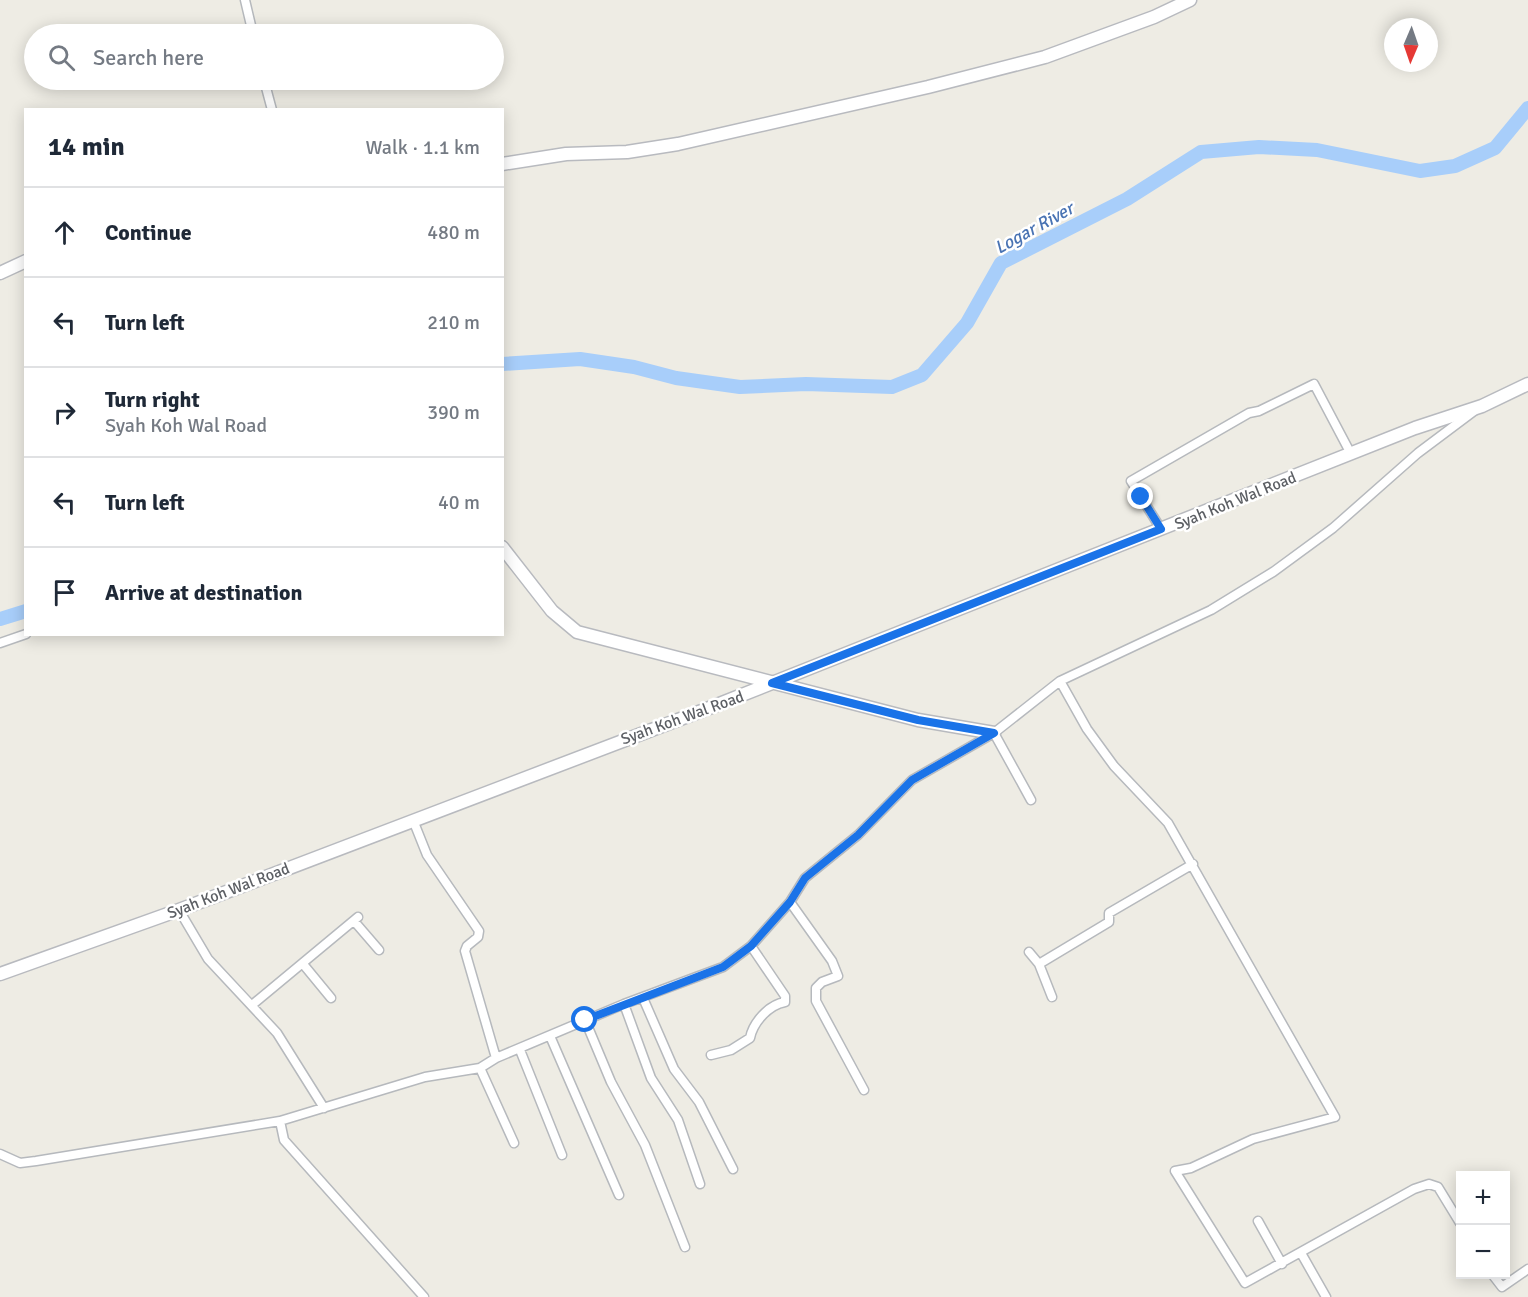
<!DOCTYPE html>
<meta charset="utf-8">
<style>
body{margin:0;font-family:Signika,sans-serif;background:#f6f6f7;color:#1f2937}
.controls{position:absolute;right:18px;bottom:18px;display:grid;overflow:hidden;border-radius:0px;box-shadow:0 3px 15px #0003}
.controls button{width:54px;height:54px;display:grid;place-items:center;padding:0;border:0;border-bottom:2px solid #e0e1e3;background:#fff;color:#1f2937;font:30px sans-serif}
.compass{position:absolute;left:1384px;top:18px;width:54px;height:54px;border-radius:50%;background:#fff;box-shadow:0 3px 15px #0003;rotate:182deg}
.stop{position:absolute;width:18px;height:18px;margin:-14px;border:4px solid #1a73e8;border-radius:50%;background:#fff}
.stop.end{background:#1a73e8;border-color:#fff;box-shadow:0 2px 6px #0008}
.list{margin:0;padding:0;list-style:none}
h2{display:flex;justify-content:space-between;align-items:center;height:78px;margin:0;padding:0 24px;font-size:26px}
h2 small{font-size:20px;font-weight:400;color:#747a83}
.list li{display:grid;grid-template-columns:39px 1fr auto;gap:18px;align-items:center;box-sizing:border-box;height:90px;padding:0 24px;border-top:2px solid #e0e1e3}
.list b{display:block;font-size:22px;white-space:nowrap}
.list p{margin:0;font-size:20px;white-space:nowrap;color:#747a83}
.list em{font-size:20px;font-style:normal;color:#747a83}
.icon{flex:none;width:33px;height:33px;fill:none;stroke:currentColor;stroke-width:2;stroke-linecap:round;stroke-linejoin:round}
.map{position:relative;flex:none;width:1528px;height:1297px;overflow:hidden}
.search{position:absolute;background:#fff;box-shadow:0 3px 15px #0003;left:24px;top:24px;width:480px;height:66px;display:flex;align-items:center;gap:15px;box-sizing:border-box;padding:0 21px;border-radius:33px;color:#747a83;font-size:22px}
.panel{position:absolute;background:#fff;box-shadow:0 3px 15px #0003;left:24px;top:108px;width:480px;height:528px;border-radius:0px}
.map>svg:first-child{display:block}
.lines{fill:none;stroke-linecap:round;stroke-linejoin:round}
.river{stroke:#a8cefa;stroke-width:14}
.street-casing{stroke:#b6b9bd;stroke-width:11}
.secondary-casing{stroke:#b8babf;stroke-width:15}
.street{stroke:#fff;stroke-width:8}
.secondary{stroke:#fff;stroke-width:12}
.route{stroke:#1a73e8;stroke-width:8}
.labels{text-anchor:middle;stroke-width:5;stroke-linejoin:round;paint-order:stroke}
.street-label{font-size:16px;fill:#5c5f64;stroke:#fff}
.water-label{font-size:18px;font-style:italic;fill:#4973b3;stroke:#fff}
</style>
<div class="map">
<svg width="1528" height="1297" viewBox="0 0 1528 1297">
<rect width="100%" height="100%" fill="#eeece4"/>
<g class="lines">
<path class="river" d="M502,364L580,359L634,367L676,378L740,387L806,384L892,387L922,375L967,323L1001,263L1127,199L1201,152L1259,147L1317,150L1420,171L1455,166L1495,148L1528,108
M0,619L26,611"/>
<defs>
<path id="street" d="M245,0L253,34
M264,80L272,110
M1161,529L1131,481L1249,413L1259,411L1314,384L1351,454
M0,643L26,634
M1060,681L1087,729L1114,766L1168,823L1335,1117L1253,1139L1191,1168L1175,1171L1245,1283L1414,1189L1429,1184L1438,1187L1460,1223
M994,733L1031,800
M413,820L427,855L479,931L478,937L467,946L465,951L496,1058
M790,902L832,961L838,976L822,982L816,988V1001L864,1090
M179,910L208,959L277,1033L324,1108
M354,921L379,950
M1029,952L1039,964L1052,997
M303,964L331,998
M1039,964L1109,922V913L1193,864
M643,998L674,1069L699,1102L733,1169
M624,1004L651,1078L678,1120L700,1184
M252,1005L358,917
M585,1020L611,1082L645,1145L685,1247
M550,1036L619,1195
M520,1050L562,1155
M711,1055L731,1050L750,1038C753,1023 768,1005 785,1002V996L751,946
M480,1068L514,1143
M0,1154L20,1163L36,1161L280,1121
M1258,1221L1282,1264
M1301,1253L1326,1297
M1492,1274L1502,1287L1528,1269
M424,1297L284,1140L280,1121L425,1077L480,1068L496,1058L624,1004L723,967L751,946L790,902L805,878L858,835L912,780L994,733L1060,681L1211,610L1273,572L1333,528L1418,453L1474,411"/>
<path id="secondary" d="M502,164L566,154L627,152L678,144L928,87L1045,57L1154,17L1190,0
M0,273L26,261
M502,547L552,611L577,632L918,720L994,733
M0,974L179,910L704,710L1415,428L1482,406L1528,384"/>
</defs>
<use href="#street" class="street-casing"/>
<use href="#secondary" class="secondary-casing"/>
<use href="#street" class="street"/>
<use href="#secondary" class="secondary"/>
</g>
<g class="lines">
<path class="route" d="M585,1020L723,967L751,946L790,902L805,878L858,835L912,780L994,733L918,720L772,683L1161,529L1141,497"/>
</g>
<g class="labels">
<g class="street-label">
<text transform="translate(1235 500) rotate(-22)" y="6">Syah Koh Wal Road</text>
<text transform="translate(682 717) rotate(-20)" y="6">Syah Koh Wal Road</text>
<text transform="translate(228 890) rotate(-21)" y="6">Syah Koh Wal Road</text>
</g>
<g class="water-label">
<text transform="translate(1034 228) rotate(-29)" y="6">Logar River</text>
</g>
</g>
</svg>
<div class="controls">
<button>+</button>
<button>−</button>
</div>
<svg class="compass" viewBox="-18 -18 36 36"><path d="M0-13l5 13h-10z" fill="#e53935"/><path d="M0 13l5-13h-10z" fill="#747a83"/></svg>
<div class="stop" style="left:585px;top:1020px"></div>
<div class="stop end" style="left:1141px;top:497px"></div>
<div class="search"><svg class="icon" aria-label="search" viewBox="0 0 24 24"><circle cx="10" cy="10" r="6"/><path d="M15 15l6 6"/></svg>Search here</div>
<section class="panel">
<h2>14 min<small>Walk · 1.1 km</small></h2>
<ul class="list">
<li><svg class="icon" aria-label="ahead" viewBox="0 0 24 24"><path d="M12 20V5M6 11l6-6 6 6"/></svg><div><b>Continue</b></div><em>480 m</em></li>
<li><svg class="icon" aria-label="left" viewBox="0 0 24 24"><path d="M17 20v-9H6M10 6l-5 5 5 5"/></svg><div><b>Turn left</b></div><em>210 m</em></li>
<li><svg class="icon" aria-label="right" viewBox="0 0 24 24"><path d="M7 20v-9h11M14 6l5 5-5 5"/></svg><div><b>Turn right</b><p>Syah Koh Wal Road</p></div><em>390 m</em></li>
<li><svg class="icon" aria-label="left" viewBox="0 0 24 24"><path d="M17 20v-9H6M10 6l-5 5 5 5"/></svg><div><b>Turn left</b></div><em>40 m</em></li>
<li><svg class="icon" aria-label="arrive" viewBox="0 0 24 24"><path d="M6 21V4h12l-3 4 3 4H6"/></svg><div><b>Arrive at destination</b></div></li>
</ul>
</section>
</div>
